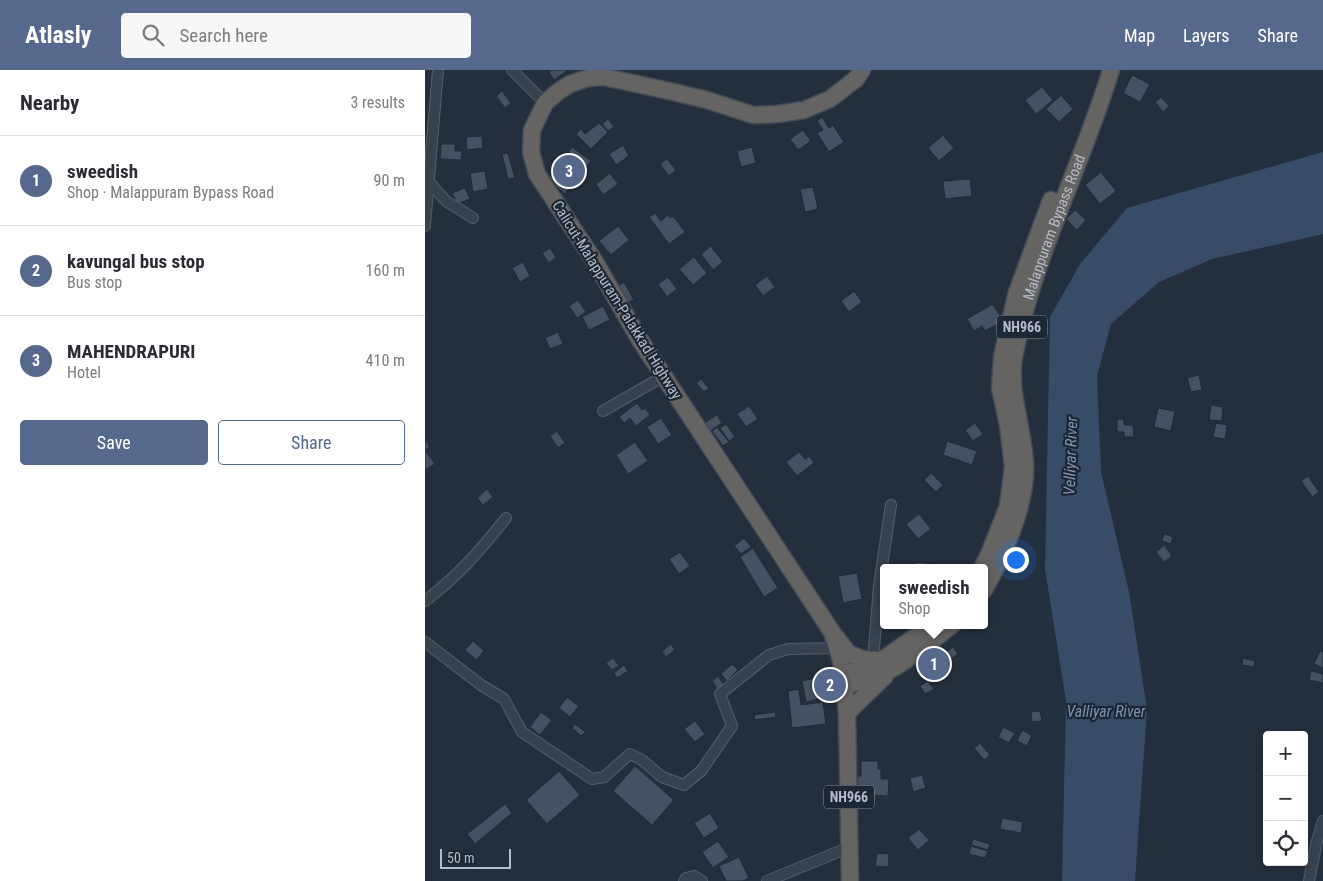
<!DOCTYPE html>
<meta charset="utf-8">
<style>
body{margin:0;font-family:"Roboto Condensed",sans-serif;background:#f7f7f7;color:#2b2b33}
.controls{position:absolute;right:15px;bottom:15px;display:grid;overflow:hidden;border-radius:5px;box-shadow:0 2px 8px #0003}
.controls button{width:45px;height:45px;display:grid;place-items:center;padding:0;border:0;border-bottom:1px solid #e1e1e2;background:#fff;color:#2b2b33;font:25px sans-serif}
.scale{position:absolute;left:15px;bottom:12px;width:71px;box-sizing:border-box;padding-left:5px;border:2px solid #b4bcc9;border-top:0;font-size:14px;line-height:18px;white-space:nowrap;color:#b4bcc9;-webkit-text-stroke:4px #1d2633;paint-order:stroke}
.you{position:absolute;left:590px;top:489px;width:18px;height:18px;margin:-12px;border:4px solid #fff;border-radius:50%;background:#1a73e8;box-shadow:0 0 0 8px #1a73e833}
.badge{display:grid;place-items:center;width:32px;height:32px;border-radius:50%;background:#56698c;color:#fff;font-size:16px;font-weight:700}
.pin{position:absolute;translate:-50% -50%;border:2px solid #fff;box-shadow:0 1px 5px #0006}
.popup{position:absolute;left:455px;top:494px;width:108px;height:65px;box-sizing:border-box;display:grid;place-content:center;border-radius:5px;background:#fff;filter:drop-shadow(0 1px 4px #0005);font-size:16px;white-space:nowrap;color:#7c7c81}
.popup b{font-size:19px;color:#2b2b33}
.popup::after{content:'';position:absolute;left:50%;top:100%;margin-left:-10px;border:10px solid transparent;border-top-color:#fff}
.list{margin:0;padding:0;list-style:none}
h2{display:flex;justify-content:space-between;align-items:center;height:65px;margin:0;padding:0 20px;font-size:21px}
h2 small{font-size:16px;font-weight:400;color:#7c7c81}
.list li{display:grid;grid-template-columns:32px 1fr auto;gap:15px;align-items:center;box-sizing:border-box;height:90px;padding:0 20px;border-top:1px solid #e1e1e2}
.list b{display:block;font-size:19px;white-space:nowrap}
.list p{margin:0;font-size:16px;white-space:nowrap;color:#7c7c81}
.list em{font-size:16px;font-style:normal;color:#7c7c81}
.actions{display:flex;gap:10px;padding:15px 20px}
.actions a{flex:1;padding:11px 0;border:1px solid #56698c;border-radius:5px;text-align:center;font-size:18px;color:#56698c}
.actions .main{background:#56698c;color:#fff}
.icon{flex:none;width:28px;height:28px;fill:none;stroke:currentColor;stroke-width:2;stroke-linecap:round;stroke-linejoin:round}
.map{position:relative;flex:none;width:898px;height:811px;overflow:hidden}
header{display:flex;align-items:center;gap:30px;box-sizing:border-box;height:70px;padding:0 25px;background:#56698c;color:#fff}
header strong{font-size:24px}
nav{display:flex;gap:28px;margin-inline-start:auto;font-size:18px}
.search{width:350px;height:45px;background:#f7f7f7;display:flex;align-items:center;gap:12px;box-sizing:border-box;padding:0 18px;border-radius:5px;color:#7c7c81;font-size:19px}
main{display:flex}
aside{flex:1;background:#fff}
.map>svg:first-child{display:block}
.water{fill:#394c67}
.building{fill:#455162;stroke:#1f2835}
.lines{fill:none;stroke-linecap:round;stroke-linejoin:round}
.minor-casing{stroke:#565f6c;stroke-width:12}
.trunk-casing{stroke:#434c59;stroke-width:19}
.minor{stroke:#38414e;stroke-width:10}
.trunk{stroke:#656462;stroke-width:16}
.labels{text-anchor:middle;stroke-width:4.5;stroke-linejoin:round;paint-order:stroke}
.shield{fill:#1d2633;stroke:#878f9c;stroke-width:1}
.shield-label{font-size:14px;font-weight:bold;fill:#b4bcc9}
.street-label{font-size:15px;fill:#b4bcc9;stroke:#1d2633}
.water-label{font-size:16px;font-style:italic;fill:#7c92b1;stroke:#1d2633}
</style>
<header>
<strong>Atlasly</strong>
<div class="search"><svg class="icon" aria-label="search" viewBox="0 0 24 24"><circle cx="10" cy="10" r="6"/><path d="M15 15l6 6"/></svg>Search here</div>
<nav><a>Map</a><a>Layers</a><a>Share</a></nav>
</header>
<main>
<aside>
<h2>Nearby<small>3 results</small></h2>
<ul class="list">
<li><span class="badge">1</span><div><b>sweedish</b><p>Shop · Malappuram Bypass Road</p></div><em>90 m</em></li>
<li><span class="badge">2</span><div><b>kavungal bus stop</b><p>Bus stop</p></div><em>160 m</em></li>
<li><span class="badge">3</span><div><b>MAHENDRAPURI</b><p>Hotel</p></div><em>410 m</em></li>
</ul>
<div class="actions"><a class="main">Save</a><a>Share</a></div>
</aside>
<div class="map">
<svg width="898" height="811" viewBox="0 0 898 811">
<rect width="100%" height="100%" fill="#242f3e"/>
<path class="water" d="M898,82V164L787,189L734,212L686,254L672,306L676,402L704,522L722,639L710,811H637L641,631L620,499L625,247L655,194L702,138Z"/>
<path class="building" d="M127,0H143L129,10L124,2Z
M707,5L725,14L715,32L698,23Z
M617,17L628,30L611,44L600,30Z
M77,21L86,33L80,38L71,26Z
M636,25L648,39L634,52L621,39Z
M736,27L744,36L738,42L730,32Z
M397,47L404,58L408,55L419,72L404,82L392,63L398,60L392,51Z
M183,49L189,57L183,61L177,54Z
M174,53L183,62L166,79L151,64L156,59L160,64Z
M378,60L386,71L373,80L365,69Z
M518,65L529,78L514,91L503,78Z
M57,66L58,78L42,80L41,67Z
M16,74H30V81H37L36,90L15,89Z
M198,75L204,86L191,95L184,84Z
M147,77L166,91L140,124L122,110Z
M327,77L331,93L316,97L312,81Z
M83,83L90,108L83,109L77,84Z
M242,89L251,100L244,106L235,94Z
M60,101L63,119L48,122L45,103Z
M676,102L691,121L675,134L660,115Z
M185,103L193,114L178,125L171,114Z
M545,109L547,126L520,129L518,111Z
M388,117L393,139L380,142L375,119Z
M40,118L45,129L32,134L27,123Z
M650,140L661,150L652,160L641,149Z
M230,143L236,151L243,145L245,148L248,146L260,162L244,174L224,147Z
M193,156L204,170L186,185L174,171Z
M286,176L298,192L288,200L276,184Z
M125,178L131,187L124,193L117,183Z
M269,187L282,203L268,215L254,199Z
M98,192L105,206L95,212L87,198Z
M342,206L350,217L338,226L330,215Z
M243,207L252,219L242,227L233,214Z
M199,212L209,230L201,233L192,216Z
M429,221L437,232L424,242L416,231Z
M153,230L161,242L152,248L144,236Z
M568,234L578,251L560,261L557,256L549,261L542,249Z
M178,236L185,250L164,260L157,247Z
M133,262L138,274L125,279L120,268Z
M774,305L777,320L766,322L762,308Z
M276,309L284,318L279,322L271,313Z
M212,333L217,340L220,338L225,345L211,356L205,348L199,353L194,347Z
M786,335L798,337L797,351L784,350Z
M324,336L333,349L321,357L312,344Z
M733,338L750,341L746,361L729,357Z
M292,345L297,353L285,361L279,353Z
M236,348L247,365L233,374L222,357Z
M692,349H699V355H708L709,367H699V362H692Z
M550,353L558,364L548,371L540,360Z
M791,353L802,355L800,369L788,367Z
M301,354L310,367L304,371L295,358Z
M292,357L304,372L298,376L287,361Z
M132,361L140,373L133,378L125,366Z
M0,370L5,377L0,380L10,394L0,400Z
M522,371L552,381L547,395L518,385Z
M210,372L223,391L203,404L191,385Z
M374,382L380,389L384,386L389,393L372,406L361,392Z
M506,403L518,415L511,422L499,410Z
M883,406L894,422L887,427L876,411Z
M62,419L68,427L58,435L52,428Z
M494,444L506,459L493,469L481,454Z
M739,464L748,467L746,474L737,471Z
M319,468L326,477L316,484L309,476Z
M739,475L747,486L739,492L731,482Z
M328,478L353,518L339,527L315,487Z
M255,482L265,496L254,504L244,489Z
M490,492L510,494L509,498H490Z
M432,503L437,529L418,533L413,506Z
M48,571L59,581L51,590L40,580Z
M246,574L250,580L241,587L237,581Z
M528,577L533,584L517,595L512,588Z
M895,581L898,582V598L889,594Z
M188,588L194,596L187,600L181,593Z
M818,588L830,591L829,597L817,595Z
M307,594L313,600L302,611L296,604Z
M199,595L203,601L192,608L189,603Z
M886,601L898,604V613L884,610Z
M293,606L299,615L293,620L287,611Z
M390,608L395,629L381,632L377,611Z
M503,611L509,619L500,624L495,616Z
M374,619L376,635L398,632L401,654L367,658L363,621Z
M142,627L154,636L145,647L134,638Z
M615,641L617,651L607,652L606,642Z
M116,642L127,650L115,665L105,657Z
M350,642L351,647L330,650L329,645Z
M270,651L280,664L270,672L259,659Z
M150,654L160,662L156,666L147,658Z
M578,657L590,663L584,673L573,667Z
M597,660L607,665L602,676L592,671Z
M555,673L565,685L559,690L549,678Z
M436,691H453V699H456V709H464L463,726L432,724L433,706H436Z
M210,696L249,730L227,755L188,721Z
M134,701L155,725L122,754L101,730Z
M497,705L501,718L488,722L485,708Z
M80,734L87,743L50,774L42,764Z
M285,743L294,758L279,768L269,753Z
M577,748L598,752L596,763L575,759Z
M494,759L504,770L493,780L483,768Z
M548,769L565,774L563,780L546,775Z
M293,771L304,787L288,798L277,782Z
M546,776L563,781L560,788L544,784Z
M452,783L464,784L463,797L450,796Z
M314,787L324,808L318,811H301L294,796Z"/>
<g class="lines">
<defs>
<path id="minor" d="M87,0L120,33
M1,112L3,111L21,131L48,148
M0,156L13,0
M178,341L239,306
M0,531C33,506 55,481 81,448
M0,572L56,615L79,629L97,662L167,709L179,707L205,684L217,690L237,707L259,715L276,701L307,656L295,624L344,585L363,579L412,578
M448,590L454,516L466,435
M259,811L261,808L269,806L277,811
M342,811L425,777
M884,811L892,771L898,751"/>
<g id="trunk">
<path d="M557,498L565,482L583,436L588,397L583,355L575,318L577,287L592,222L626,130"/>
<path id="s1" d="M559,520C578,487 602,434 600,395C599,359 583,323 589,287C608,187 657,96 686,0"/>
<path d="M411,567L424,584L438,589L458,590"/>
<path d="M417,603L434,601L447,597L507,555"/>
<path d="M419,614C460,612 495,580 527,555"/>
<path d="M422,643L460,606"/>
<path d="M425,811L422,643L416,590L407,562L215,270L170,192L112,104L106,82L107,60L120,33L134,21L145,14L163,8L179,7L240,20L282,30L328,45L353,44L379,40L405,29L431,9L437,0"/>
</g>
</defs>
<use href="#minor" class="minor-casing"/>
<use href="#trunk" class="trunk-casing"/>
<use href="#minor" class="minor"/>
<use href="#trunk" class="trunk"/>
</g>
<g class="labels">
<g class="shield">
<rect x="572" y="245.5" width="50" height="23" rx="4"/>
<rect x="399" y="715.5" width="50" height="23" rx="4"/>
</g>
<g class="shield-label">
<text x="597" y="262">NH966</text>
<text x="424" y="732">NH966</text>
</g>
<g class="street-label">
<text dy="5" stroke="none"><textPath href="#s1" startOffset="378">Malappuram Bypass Road</textPath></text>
<text transform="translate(192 230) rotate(58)" y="5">Calicut-Malappuram-Palakkad Highway</text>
</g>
<g class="water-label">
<text transform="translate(645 386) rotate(-88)" y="6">Velliyar River</text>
<text x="681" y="647">Valliyar River</text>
</g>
</g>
</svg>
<div class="controls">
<button>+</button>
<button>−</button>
<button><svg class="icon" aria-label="locate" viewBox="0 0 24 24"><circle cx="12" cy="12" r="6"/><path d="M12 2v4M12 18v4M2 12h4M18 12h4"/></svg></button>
</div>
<div class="scale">50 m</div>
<div class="you"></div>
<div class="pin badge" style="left:509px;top:594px">1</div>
<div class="popup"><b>sweedish</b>Shop</div>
<div class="pin badge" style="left:405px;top:615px">2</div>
<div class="pin badge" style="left:144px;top:101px">3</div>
</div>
</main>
